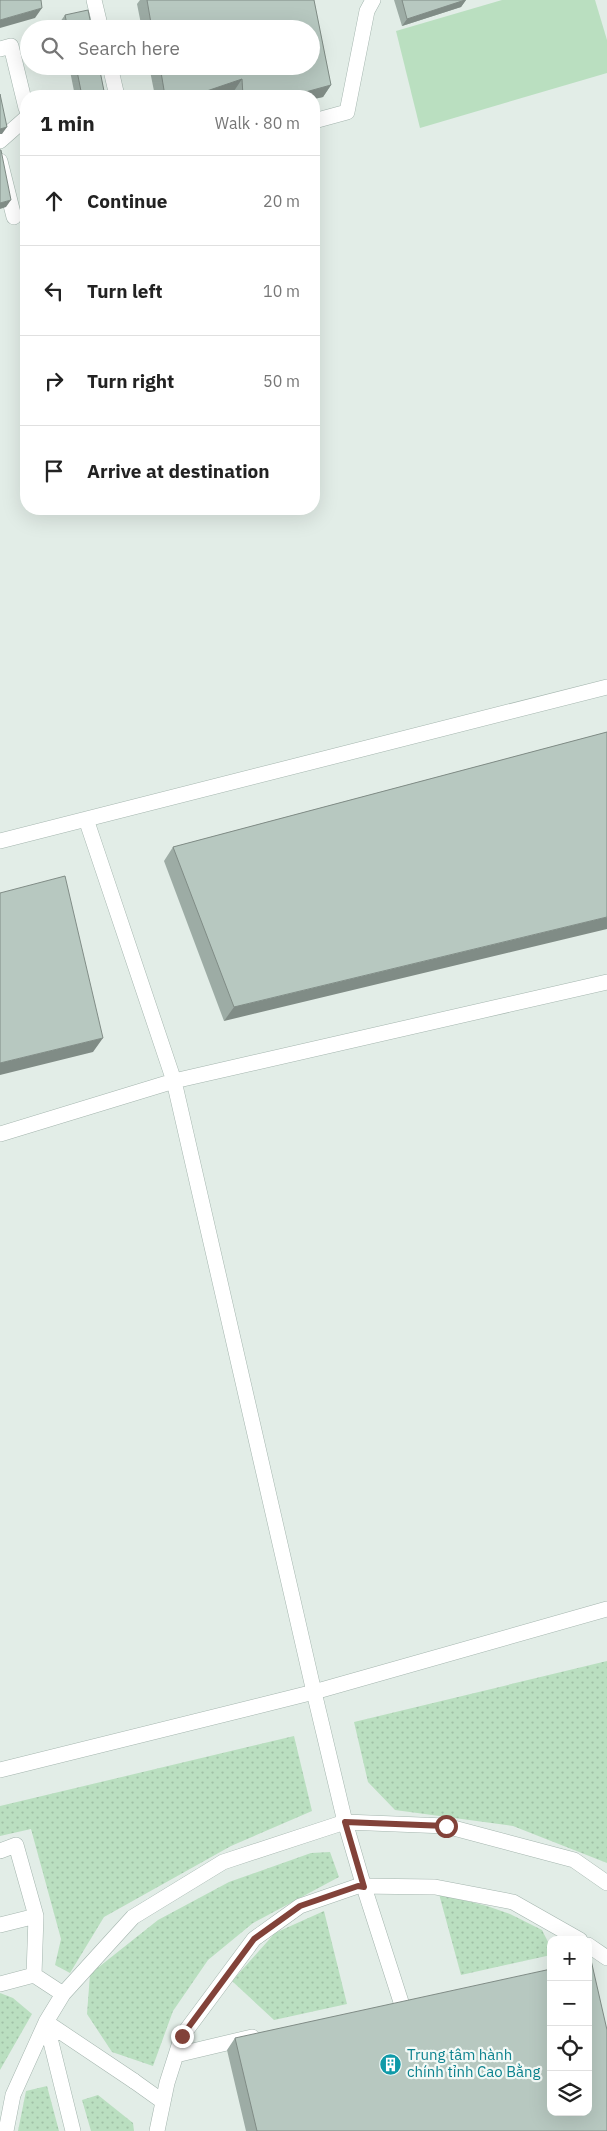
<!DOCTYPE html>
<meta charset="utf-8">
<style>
body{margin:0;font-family:"IBM Plex Sans",sans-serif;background:#f6f6f6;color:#222}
.controls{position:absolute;right:15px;bottom:15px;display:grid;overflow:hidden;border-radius:10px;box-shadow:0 5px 20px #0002}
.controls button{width:45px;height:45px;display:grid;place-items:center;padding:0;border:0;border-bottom:1px solid #e0e0e0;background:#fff;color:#222;font:25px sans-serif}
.stop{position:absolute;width:15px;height:15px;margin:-11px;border:4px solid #824239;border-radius:50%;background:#fff}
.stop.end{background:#824239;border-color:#fff;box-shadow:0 1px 5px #0008}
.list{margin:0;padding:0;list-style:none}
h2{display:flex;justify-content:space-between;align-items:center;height:65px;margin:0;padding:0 20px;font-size:21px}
h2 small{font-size:16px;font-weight:400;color:#767676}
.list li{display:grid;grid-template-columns:32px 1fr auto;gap:15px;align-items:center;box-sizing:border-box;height:90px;padding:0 20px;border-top:1px solid #e0e0e0}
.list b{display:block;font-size:19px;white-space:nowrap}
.list em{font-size:16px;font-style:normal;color:#767676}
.icon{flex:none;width:28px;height:28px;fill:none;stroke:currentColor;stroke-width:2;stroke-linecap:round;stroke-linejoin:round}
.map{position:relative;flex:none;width:607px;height:2131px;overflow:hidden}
.search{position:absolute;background:#fff;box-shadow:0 5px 20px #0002;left:20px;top:20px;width:300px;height:55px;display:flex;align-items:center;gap:12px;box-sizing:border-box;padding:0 18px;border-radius:28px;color:#767676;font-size:19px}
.panel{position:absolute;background:#fff;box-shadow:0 5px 20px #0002;left:20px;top:90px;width:300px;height:425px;border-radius:20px}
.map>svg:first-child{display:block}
.green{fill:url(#green-dots)}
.pitch{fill:#badfc0}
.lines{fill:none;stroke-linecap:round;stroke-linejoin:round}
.pedestrian-casing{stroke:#a4b5ae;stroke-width:16}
.minor-casing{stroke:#a4b5ae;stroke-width:16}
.tertiary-casing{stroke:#a4b5ae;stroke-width:16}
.pedestrian{stroke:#fff;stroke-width:15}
.minor{stroke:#fff;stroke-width:15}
.tertiary{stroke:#fff;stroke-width:15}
.wall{fill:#9daca5}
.shaded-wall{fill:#808c86}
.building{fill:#b7c8c0;stroke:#808c86}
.route{stroke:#824239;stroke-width:6}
.labels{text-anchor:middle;stroke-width:4.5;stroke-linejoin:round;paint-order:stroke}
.culture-label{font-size:15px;fill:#0d838f;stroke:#f3f9f6;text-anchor:start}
</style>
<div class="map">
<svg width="607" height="2131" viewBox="0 0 607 2131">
<defs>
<pattern id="green-dots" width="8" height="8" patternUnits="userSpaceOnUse" patternTransform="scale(1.25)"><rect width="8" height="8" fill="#badfc0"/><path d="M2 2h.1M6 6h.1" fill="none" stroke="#a0c0a6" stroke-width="1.8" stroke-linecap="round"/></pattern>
</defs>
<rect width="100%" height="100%" fill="#e2ede7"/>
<path class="green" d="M607,1661V1863L513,1826L395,1810L368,1782L354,1722Z
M294,1736L312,1811L231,1846L104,1917L70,1973L55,1965L61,1939L31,1829L0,1836V1806Z
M330,1852L339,1877L253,1923L208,1960L173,2011L153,2066L112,2052L87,2014L90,1974L158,1920L229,1882L311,1853Z
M439,1894L487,1906L510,1914L542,1930L551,1948V1955L461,1975Z
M324,1911L347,2004L274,2020L232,1981L275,1933Z
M0,1993L13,1998L32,2014L0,2070Z
M47,2086L59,2131H18L26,2091Z
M98,2095L133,2123L134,2131H91L82,2100Z"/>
<path class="pitch" d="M502,0H595L607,40V73L420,128L396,31Z"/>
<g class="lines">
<defs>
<path id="pedestrian" d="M364,1887L401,2002
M588,1945L607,1958
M176,2055L252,2037
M134,2081L162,2101
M157,2131L167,2083L182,2036L254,1939L300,1906L358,1886L435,1887L513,1902L580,1940"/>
<path id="minor" d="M94,0L101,29
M0,49L11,46L26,108
M110,66L117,96
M314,121L347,112L367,11L373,0
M0,141L26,118
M0,161L14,217
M314,1692L345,1822L364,1887
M0,1851L16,1845L36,1916L34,1975L63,1994
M0,1925L36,1916
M0,1984L34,1975
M46,2022L73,2131
M46,2022L134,2081
M6,2131L13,2095L46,2022L63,1994L133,1917L223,1862L345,1822L446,1826L574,1860L607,1883"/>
<path id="tertiary" d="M86,819L174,1081L314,1692
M0,841L607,687
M0,1134L174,1081L607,982
M0,1770L314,1692L607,1609"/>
</defs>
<use href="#pedestrian" class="pedestrian-casing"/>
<use href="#minor" class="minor-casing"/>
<use href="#tertiary" class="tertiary-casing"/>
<use href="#pedestrian" class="pedestrian"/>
<use href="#minor" class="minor"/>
<use href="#tertiary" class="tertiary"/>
</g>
<path class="wall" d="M140,0H314L331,85L323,97L314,99V96H234V91L218,96H155L149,66H311V29H142L137,4Z
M394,0H466L461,7L402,26Z
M65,15L92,29H62L60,22Z
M69,66H99L105,96H75Z
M607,732L224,1021L164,861L173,847Z
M235,2038L607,2131H246L227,2050Z"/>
<path class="shaded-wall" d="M465,0H466L461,7L402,26L407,19Z
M42,8L35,18L0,28V20Z
M242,79L234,91L218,96H192Z
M331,85L323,97L314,99V96H291Z
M7,127L2,134H0V129Z
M11,200L6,207L0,209V203Z
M607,917V929L224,1021L234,1007Z
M103,1038L93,1052L0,1075V1063Z"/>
<path class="building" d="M0,0H41L42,8L0,20Z
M147,0H314L331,85L291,96H243L242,79L192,96H165L160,66H311V29H152Z
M402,0H465L407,19Z
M88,10L92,29H68L65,15Z
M76,66H99L105,96H82Z
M0,94L7,127L0,129Z
M0,150H1L11,200L0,203Z
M607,732V917L234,1007L173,847Z
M65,876L103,1038L0,1063V893Z
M591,1960L607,2030V2131H257L235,2038L551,1969V2112H588V1961Z"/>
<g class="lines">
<path class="route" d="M182,2036L254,1939L300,1906L358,1886L364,1887L345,1822L446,1826"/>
</g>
<defs>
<symbol id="building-disc" viewBox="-11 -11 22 22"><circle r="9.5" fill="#0f9aa8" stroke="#f3f9f6"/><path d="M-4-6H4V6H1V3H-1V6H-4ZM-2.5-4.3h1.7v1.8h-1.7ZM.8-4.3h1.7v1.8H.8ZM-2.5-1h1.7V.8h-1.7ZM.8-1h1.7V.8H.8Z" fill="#fff"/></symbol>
</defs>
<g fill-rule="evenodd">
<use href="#building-disc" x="378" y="2052" width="25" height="25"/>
</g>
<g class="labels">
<g class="culture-label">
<text x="407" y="2060">Trung tâm hành<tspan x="407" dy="17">chính tỉnh Cao Bằng</tspan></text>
</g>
</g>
</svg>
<div class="controls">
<button>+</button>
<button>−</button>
<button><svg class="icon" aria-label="locate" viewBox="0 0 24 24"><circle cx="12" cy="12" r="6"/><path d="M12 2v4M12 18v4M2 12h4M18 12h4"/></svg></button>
<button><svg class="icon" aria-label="layers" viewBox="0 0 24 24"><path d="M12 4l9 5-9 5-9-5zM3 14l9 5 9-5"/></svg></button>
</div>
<div class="stop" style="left:446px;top:1826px"></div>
<div class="stop end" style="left:182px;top:2036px"></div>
<div class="search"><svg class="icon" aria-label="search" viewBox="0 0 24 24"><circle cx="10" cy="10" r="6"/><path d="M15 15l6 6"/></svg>Search here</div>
<section class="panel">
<h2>1 min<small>Walk · 80 m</small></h2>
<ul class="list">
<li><svg class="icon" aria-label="ahead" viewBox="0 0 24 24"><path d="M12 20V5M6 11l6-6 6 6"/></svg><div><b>Continue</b></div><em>20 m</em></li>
<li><svg class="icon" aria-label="left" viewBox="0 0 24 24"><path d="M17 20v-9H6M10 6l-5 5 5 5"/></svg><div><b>Turn left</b></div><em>10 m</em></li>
<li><svg class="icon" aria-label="right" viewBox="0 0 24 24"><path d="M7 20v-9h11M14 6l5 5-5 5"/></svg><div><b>Turn right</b></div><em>50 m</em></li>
<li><svg class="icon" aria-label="arrive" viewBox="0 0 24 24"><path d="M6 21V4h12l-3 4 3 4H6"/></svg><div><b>Arrive at destination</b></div></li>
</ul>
</section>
</div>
